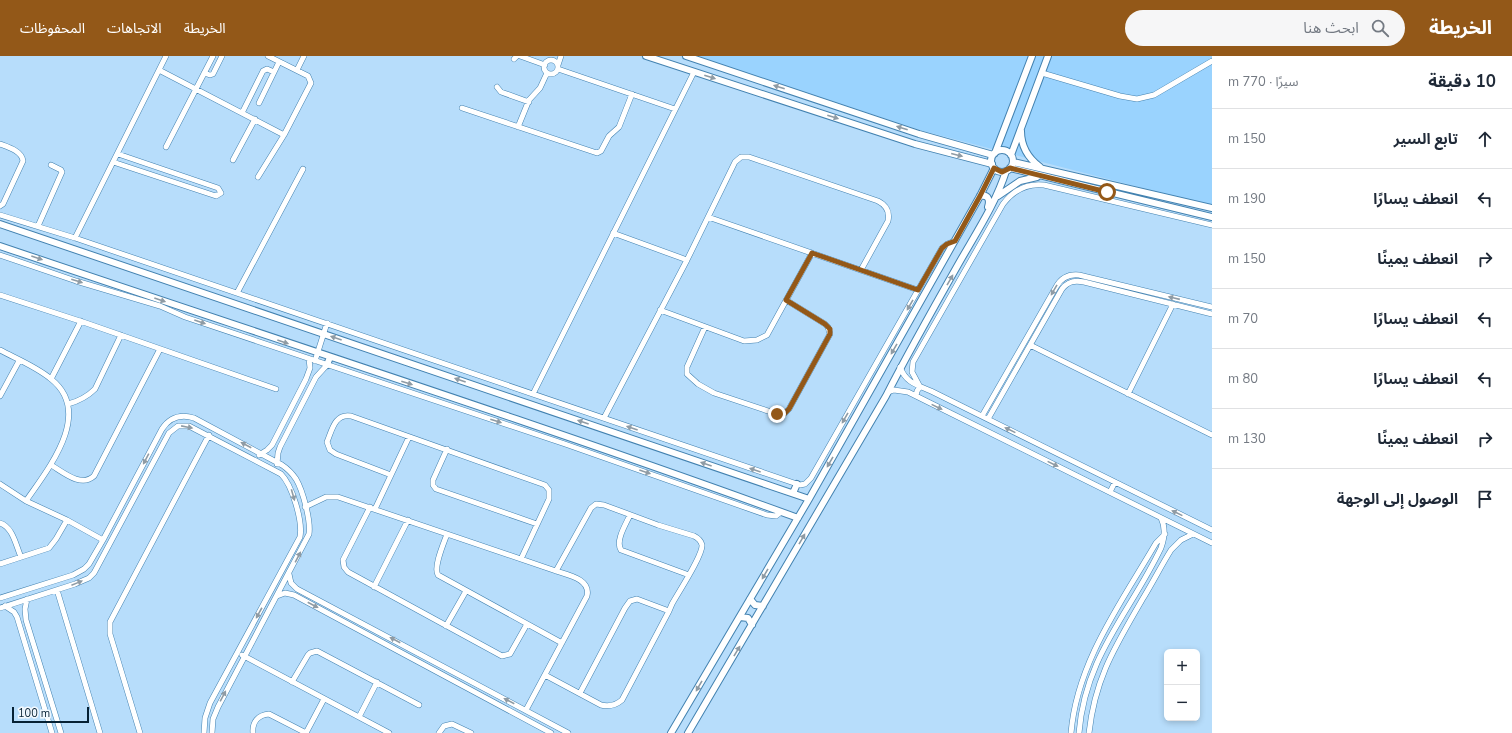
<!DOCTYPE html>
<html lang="ar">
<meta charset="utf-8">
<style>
body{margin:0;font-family:"Nunito Sans","Noto Sans Arabic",sans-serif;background:#f6f6f7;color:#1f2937;direction:rtl}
.controls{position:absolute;right:12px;bottom:12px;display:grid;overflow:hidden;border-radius:6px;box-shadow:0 2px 6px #0003}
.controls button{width:36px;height:36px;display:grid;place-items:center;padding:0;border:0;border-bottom:1px solid #e0e1e3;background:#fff;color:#1f2937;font:20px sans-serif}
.scale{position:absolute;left:12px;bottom:10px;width:77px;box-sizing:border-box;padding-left:4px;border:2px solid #062134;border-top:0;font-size:11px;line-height:14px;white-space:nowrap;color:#062134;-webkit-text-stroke:3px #f3f9fe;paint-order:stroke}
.stop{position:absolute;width:12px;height:12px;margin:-9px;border:3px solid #935818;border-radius:50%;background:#fff}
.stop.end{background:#935818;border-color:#fff;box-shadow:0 1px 4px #0008}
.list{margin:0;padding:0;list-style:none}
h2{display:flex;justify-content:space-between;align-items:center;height:52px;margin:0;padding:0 16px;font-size:17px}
h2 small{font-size:13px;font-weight:400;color:#747a83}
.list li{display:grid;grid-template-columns:26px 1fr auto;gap:12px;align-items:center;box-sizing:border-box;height:60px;padding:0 16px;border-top:1px solid #e0e1e3}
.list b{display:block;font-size:15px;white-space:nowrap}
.list em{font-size:13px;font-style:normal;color:#747a83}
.icon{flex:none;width:22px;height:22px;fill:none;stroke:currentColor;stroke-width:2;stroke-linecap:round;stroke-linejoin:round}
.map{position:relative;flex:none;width:1212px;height:677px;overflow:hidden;direction:ltr}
header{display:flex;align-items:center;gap:24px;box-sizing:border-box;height:56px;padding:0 20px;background:#935818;color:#fff}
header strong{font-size:19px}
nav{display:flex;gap:22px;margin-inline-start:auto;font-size:14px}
.search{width:280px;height:36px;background:#f6f6f7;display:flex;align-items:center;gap:10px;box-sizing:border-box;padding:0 14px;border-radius:22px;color:#747a83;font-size:15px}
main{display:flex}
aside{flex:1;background:#fff}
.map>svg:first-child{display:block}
.built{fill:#9ad3fe}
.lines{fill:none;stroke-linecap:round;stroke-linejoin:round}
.minor-casing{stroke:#4382b0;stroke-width:6}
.tertiary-casing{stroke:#4382b0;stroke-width:8}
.minor{stroke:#fff;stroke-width:5}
.tertiary{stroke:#fff;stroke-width:6}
.oneway{fill:#8f9ba4}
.route{stroke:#935818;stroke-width:5}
</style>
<header>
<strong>الخريطة</strong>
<div class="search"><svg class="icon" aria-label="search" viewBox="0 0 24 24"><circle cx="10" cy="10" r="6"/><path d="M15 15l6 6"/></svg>ابحث هنا</div>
<nav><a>الخريطة</a><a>الاتجاهات</a><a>المحفوظات</a></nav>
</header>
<main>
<aside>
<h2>10 دقيقة<small>سيرًا · 770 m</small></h2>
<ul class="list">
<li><svg class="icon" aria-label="ahead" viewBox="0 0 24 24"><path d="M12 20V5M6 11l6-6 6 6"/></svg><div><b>تابع السير</b></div><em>150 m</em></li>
<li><svg class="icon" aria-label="left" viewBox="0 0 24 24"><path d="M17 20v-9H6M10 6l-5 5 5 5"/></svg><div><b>انعطف يسارًا</b></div><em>190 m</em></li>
<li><svg class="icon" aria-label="right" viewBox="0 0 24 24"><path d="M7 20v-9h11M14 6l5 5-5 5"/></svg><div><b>انعطف يمينًا</b></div><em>150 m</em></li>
<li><svg class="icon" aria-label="left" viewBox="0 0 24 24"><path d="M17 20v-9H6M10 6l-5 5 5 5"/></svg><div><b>انعطف يسارًا</b></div><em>70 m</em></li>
<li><svg class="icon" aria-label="left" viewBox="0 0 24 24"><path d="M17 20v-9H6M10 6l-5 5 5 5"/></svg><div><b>انعطف يسارًا</b></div><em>80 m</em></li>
<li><svg class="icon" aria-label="right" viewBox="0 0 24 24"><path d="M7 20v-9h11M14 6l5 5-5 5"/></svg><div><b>انعطف يمينًا</b></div><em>130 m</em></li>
<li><svg class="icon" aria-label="arrive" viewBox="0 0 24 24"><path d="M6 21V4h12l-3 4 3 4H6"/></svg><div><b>الوصول إلى الوجهة</b></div></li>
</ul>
</aside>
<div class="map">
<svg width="1212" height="677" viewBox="0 0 1212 677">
<rect width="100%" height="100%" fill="#b7ddfb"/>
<path class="built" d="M695,0H1212V150L923,75Z"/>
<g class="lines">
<defs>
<path id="minor" d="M520,0L545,9
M514,3L517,0
M544 11a7 7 0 1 1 14 0a7 7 0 1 1-14 0Z
M558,9L561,0
M558,13L675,53
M159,14L284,79
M297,14L304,0
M204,17L210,19L213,18L222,0
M1042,17L1120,40L1137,43L1154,39L1212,5
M497,31L501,36L529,46
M259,47L279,6
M462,52L597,97L601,95L609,80L619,71L632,38
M242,57L263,15L267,13L274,16
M518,71L529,44L540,32L547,17
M0,88C8,91 22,95 23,105L3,148L0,150
M166,91L213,0
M233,104L255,63
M113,106L216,140L221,137L218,132L118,98
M258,121L284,79L311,27L308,20L268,0
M0,159L75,182L800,429L805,428L811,422L942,192L947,188L955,185
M708,161L918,234
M38,170L62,116L61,114L51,109
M613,177L687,204
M75,182L166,0
M0,199L76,225L160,250L185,261L565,388L767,459L776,460L781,456
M237,237L303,113
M0,239L86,267L276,333
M660,254L744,285L757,284L767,279L812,197
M705,271L687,311V318L698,328L714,337L777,358H784L789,353L830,278L828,271L825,268L786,244
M1030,289L1212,379
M0,294C17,303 37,311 51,323C94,357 48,413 26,445
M315,305L327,267
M900,311C906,327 917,329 931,335L1212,474
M51,323L81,265
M888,336L894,334L908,336L1212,487
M533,338L694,16
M1128,338L1173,248
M0,340L19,305
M916,340L917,335L920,331L912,316L913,306L1003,148C1013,135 1027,127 1044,129L1212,169
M68,348C79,345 87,341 95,333L121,279
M982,360L1056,231C1061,222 1069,218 1079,219L1212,251
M604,362L687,204L735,106L741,101H749L878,145C886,149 890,156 888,165L861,214
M988,363L1062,233C1068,225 1075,224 1084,226L1212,258
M447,393L433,424V429L436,433L537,468
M259,399L267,394L272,389L306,323L310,312L309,303
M277,408L278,397L280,391L316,321L327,309
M51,409C63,416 81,432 94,420L160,293
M391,419L336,398L330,394L327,386C332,374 335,357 351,360L545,429L549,434V443L521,503
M0,428L26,445L67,464L103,484
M1110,436L1115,426
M305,451L326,441H338L556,515C568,519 591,523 587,540L526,654
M370,451L343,504L344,511L348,516L502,600L510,598L527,568
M375,453L409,381
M630,459C626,468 615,485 621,494L689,519
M0,467C13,471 16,490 21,501
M447,478C444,487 433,511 438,519L562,587
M0,508L49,492L56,483L67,464
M289,518L291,527L297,533L568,677
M374,531L408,464
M57,534L100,677
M277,540L285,537L294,539L551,677
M0,542L73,519L84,513L89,508L103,484L162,373C170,361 181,358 194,362L282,409C288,413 292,417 296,423C303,435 311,465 309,478L218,651L213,663L212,677
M27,543L25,553L26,564L61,677
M5,550L14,556L17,561L52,677
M0,552L75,528L89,522L94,517L169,377L178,370H189L281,418C292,429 303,465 300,481L210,647L205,662L204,677
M446,570L466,535
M242,599L389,677
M545,619L601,649C609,651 615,650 622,644L669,555L672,548C678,537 703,499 702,489C701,484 698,482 694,480L658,469L604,449L596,448L591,452L556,515
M292,626L308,599L310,597L317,595L419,649
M580,637L625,552L630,545L637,543L669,555
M359,661L377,626
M140,677L110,578V566L209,379
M253,677C252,666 258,659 269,658L306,677
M306,677L324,643
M439,677L444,670L452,668L471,677
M1071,677C1077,606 1121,547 1156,487L1165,478
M1079,677C1085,600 1130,557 1161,492C1165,481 1166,472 1161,462
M1089,677C1095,622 1115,591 1142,544C1152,528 1161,510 1171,494L1181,484L1193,478"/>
<path id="tertiary" d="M646,0L915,88L992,108
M686,0L919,78L993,99
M1021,75C1021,91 1028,102 1040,111
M991 105a11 11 0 1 1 22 0a11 11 0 1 1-22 0Z
M995,97L1032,0
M1011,99L1048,0
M1013,106L1212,152
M1010,112L1212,161
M980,140C989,138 990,145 988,151
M998,140L1020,125L1037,121
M0,168L809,443
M0,190C266,280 534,366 798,462
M327,309L330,301
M793,437L797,428
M750,543L755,549L763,550
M740,561L748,562L752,569
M671,677L809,443L980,140L994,112
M688,677L886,340C909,295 934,251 959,207C976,177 996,147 1006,115"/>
</defs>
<use href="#minor" class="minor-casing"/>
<use href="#tertiary" class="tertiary-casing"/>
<use href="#minor" class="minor"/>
<use href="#tertiary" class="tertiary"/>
</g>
<defs><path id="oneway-solid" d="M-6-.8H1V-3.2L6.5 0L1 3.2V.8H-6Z"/></defs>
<g class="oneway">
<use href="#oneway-solid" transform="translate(710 21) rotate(18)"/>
<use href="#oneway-solid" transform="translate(779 31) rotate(-162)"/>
<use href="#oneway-solid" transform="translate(833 61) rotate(18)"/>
<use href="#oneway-solid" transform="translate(902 72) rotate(-162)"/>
<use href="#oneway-solid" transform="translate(957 99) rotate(14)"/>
<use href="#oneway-solid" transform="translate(37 202) rotate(19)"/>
<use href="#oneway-solid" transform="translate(950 224) rotate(-60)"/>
<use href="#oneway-solid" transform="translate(77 225) rotate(17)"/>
<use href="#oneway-solid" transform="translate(1054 234) rotate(120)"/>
<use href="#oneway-solid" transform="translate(1174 242) rotate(-167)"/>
<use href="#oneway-solid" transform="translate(160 244) rotate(19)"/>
<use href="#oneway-solid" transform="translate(910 249) rotate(120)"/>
<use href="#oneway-solid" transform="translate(200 266) rotate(19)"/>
<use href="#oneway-solid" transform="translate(336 282) rotate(-161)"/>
<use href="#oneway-solid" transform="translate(283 286) rotate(19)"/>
<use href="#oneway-solid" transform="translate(894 293) rotate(120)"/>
<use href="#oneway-solid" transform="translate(460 324) rotate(-161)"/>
<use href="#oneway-solid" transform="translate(407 327) rotate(18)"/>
<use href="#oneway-solid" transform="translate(937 351) rotate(26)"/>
<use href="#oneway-solid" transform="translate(845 362) rotate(120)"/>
<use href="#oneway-solid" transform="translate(496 365) rotate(18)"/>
<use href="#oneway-solid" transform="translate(583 366) rotate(-161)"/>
<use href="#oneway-solid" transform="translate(187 371) rotate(11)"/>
<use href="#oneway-solid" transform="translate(632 372) rotate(-161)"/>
<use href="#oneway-solid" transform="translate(1010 374) rotate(-154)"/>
<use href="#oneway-solid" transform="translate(246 389) rotate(-152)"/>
<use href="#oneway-solid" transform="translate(146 403) rotate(118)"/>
<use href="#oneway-solid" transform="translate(830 406) rotate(120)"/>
<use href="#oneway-solid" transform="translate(706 408) rotate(-161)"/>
<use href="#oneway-solid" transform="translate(1053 408) rotate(26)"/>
<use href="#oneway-solid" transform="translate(755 414) rotate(-161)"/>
<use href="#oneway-solid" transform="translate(645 416) rotate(19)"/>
<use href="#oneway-solid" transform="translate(293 439) rotate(74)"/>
<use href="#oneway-solid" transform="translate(1177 457) rotate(-154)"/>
<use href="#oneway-solid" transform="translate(802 483) rotate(-60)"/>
<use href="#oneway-solid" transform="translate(298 501) rotate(-62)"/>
<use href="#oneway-solid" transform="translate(765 518) rotate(120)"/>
<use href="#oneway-solid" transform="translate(77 527) rotate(-22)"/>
<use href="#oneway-solid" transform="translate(313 549) rotate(28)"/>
<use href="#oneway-solid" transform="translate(259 557) rotate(119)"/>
<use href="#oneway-solid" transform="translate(395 584) rotate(-152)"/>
<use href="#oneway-solid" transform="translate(737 595) rotate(-59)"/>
<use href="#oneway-solid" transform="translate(699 630) rotate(120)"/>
<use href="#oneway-solid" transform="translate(223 640) rotate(-62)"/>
<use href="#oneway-solid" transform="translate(509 645) rotate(-152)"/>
</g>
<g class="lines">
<path class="route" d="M777,358H784L789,353L830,278V273L825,268L786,244L812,197L918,234L942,192L947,188L955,185L980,140L994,112L1002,116L1010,112L1107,136"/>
</g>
</svg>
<div class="controls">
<button>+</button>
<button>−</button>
</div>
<div class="scale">100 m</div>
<div class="stop" style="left:1107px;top:136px"></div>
<div class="stop end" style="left:777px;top:358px"></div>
</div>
</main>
